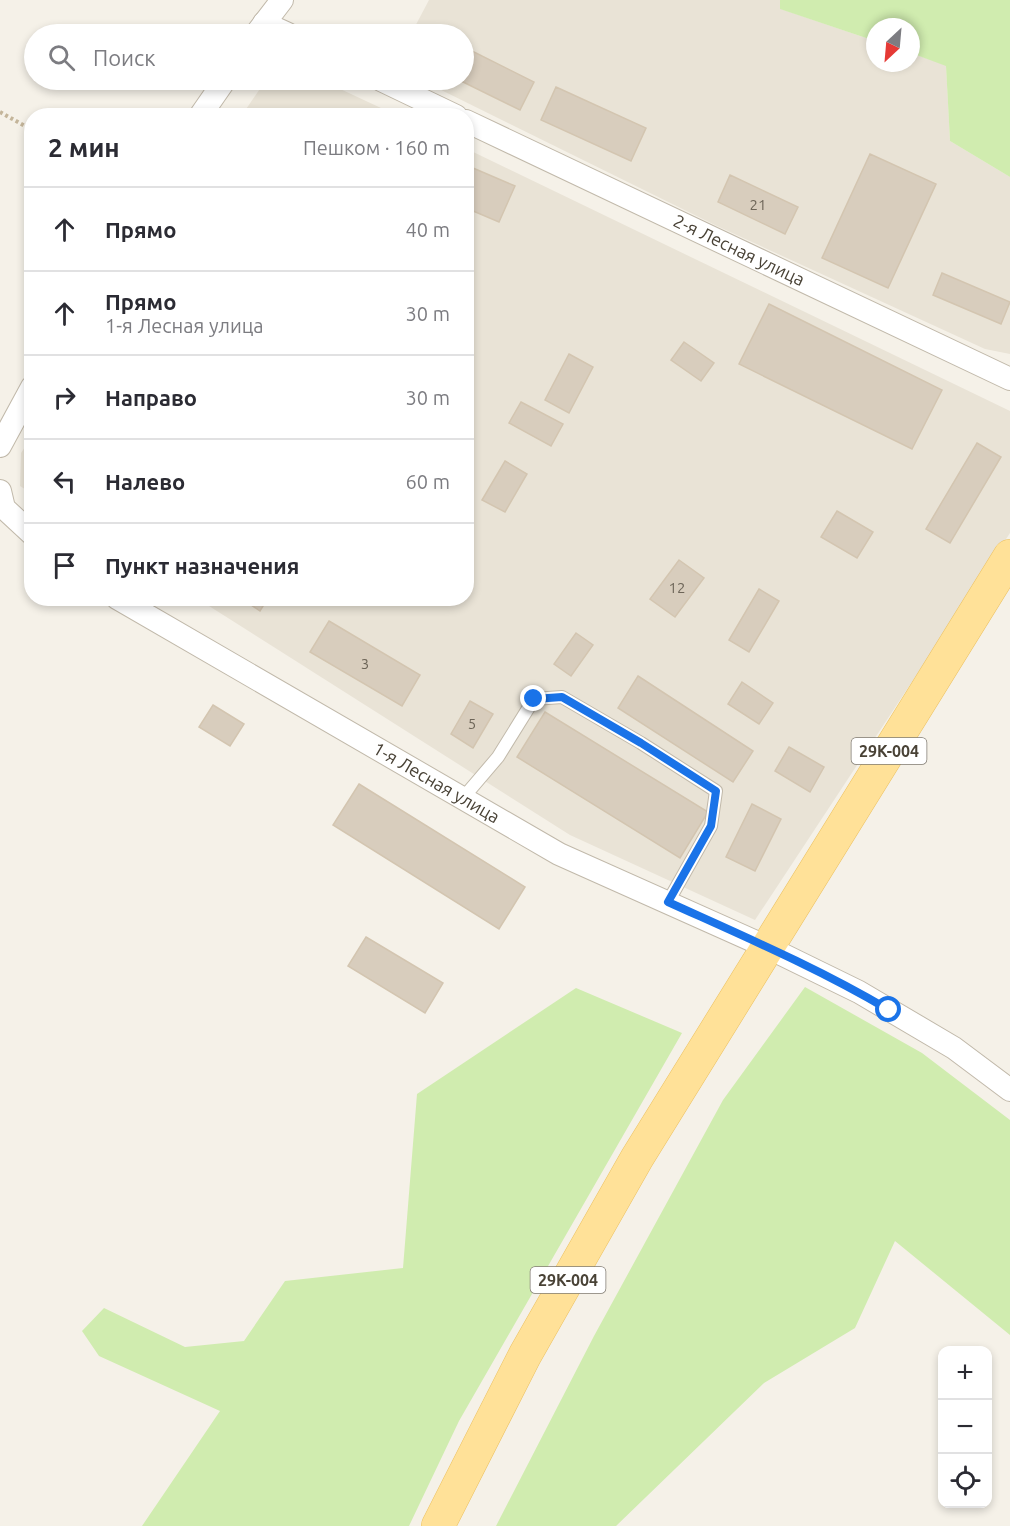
<!DOCTYPE html>
<html lang="ru">
<meta charset="utf-8">
<style>
body{margin:0;font-family:Ubuntu,sans-serif;background:#f2f2f3;color:#2b2b33}
.controls{position:absolute;right:18px;bottom:18px;display:grid;overflow:hidden;border-radius:12px;box-shadow:0 3px 9px #0003}
.controls button{width:54px;height:54px;display:grid;place-items:center;padding:0;border:0;border-bottom:2px solid #e1e1e2;background:#fff;color:#2b2b33;font:30px sans-serif}
.compass{position:absolute;left:866px;top:18px;width:54px;height:54px;border-radius:50%;background:#fff;box-shadow:0 3px 9px #0003;rotate:206deg}
.stop{position:absolute;width:18px;height:18px;margin:-14px;border:4px solid #1a73e8;border-radius:50%;background:#fff}
.stop.end{background:#1a73e8;border-color:#fff;box-shadow:0 2px 6px #0008}
.list{margin:0;padding:0;list-style:none}
h2{display:flex;justify-content:space-between;align-items:center;height:78px;margin:0;padding:0 24px;font-size:26px}
h2 small{font-size:20px;font-weight:400;color:#7c7c81}
.list li{display:grid;grid-template-columns:39px 1fr auto;gap:18px;align-items:center;box-sizing:border-box;height:84px;padding:0 24px;border-top:2px solid #e1e1e2}
.list b{display:block;font-size:22px;white-space:nowrap}
.list p{margin:0;font-size:20px;white-space:nowrap;color:#7c7c81}
.list em{font-size:20px;font-style:normal;color:#7c7c81}
.icon{flex:none;width:33px;height:33px;fill:none;stroke:currentColor;stroke-width:2;stroke-linecap:round;stroke-linejoin:round}
.map{position:relative;flex:none;width:1010px;height:1526px;overflow:hidden}
.search{position:absolute;background:#fff;box-shadow:0 3px 9px #0003;left:24px;top:24px;width:450px;height:66px;display:flex;align-items:center;gap:15px;box-sizing:border-box;padding:0 21px;border-radius:33px;color:#7c7c81;font-size:22px}
.panel{position:absolute;background:#fff;box-shadow:0 3px 9px #0003;left:24px;top:108px;width:450px;height:498px;border-radius:24px}
.map>svg:first-child{display:block}
.residential{fill:#e9e3d6}
.green{fill:#d0ecaf}
.building{fill:#d8cdbd;stroke:#d3c5b0;stroke-width:1.5}
.lines{fill:none;stroke-linecap:round;stroke-linejoin:round}
.service-casing{stroke:#c1b9aa;stroke-width:14}
.minor-casing{stroke:#c1b9aa;stroke-width:24}
.primary-casing{stroke:#ecc160;stroke-width:34}
.path{stroke:#c4b59a;stroke-width:4;stroke-dasharray:3 3;stroke-linecap:butt}
.service{stroke:#fff;stroke-width:12}
.minor{stroke:#fff;stroke-width:22}
.primary{stroke:#ffe198;stroke-width:33}
.route{stroke:#1a73e8;stroke-width:8}
.labels{text-anchor:middle;stroke-width:4.5;stroke-linejoin:round;paint-order:stroke}
.number-label{font-size:15px;fill:#6d6558}
.shield{fill:#fff;stroke:#807b72;stroke-width:1.5}
.shield-label{font-size:16px;font-weight:bold;fill:#494236}
.street-label{font-size:18px;fill:#494236;stroke:#fff}
</style>
<div class="map">
<svg width="1010" height="1526" viewBox="0 0 1010 1526">
<rect width="100%" height="100%" fill="#f5f1e8"/>
<path class="residential" d="M429,0H780L781,9L875,41V63H911V53L946,65L950,141L1010,177V354L985,349L717,226L421,80H464V34H411Z
M266,80H321L396,115H242Z
M467,149L1010,411V533L755,920L570,835L198,599L466,598Z
M31,438V493L20,486L21,453Z"/>
<path class="green" d="M780,0H1010V177L950,141L946,66L911,53V27H875V41L780,9Z
M805,987L922,1053L1010,1120V1335L895,1241L855,1328L764,1383L616,1526H496L594,1336L723,1100Z
M576,988L682,1033L459,1421L409,1526H142L220,1411L99,1356L82,1331L104,1308L185,1347L244,1341L285,1281L403,1268L417,1094Z"/>
<path class="building" d="M464,47L534,82L520,110L459,80H464Z
M556,87L646,128L631,161L541,120Z
M870,154L936,184L888,288L822,258Z
M466,165L515,186L499,222L466,208Z
M730,175L798,207L785,234L718,202Z
M942,273L1010,302L1001,324L933,295Z
M769,304L942,390L912,449L739,364Z
M684,342L714,363L701,381L671,360Z
M569,354L593,367L569,413L545,400Z
M521,402L563,424L551,446L509,423Z
M977,443L1001,457L950,543L926,529Z
M505,461L527,474L505,512L482,500Z
M837,511L873,532L857,558L821,537Z
M679,560L704,578L675,617L650,599Z
M759,589L779,601L749,652L729,640Z
M241,598H268L260,611Z
M329,621L420,675L402,706L310,652Z
M576,633L593,645L571,676L554,664Z
M638,676L753,751L733,782L618,708Z
M742,682L773,703L759,724L728,704Z
M470,701L493,714L473,748L451,734Z
M213,705L244,724L230,746L199,727Z
M545,712L708,812L680,858L517,757Z
M789,747L824,767L810,792L775,771Z
M359,784L525,887L499,929L333,825Z
M752,804L781,819L755,871L726,857Z
M366,937L443,983L425,1013L348,966Z"/>
<g class="lines">
<defs>
<path id="service" d="M463,798L498,757L534,699L562,697L641,743L716,791L711,826L668,902"/>
<g id="minor">
<path d="M264,23L288,34"/>
<path d="M256,34L282,0"/>
<path d="M381,80L456,116"/>
<path d="M200,116L225,80"/>
<path id="s1" d="M466,121L1010,379"/>
<path d="M0,446L32,387"/>
<path d="M0,491L4,508L32,534"/>
<path id="s2" d="M117,598L559,854L767,947L859,992L954,1048L1010,1090"/>
</g>
<path id="primary" d="M438,1526L525,1355L637,1158L1010,556"/>
</defs>
<use href="#service" class="service-casing"/>
<use href="#minor" class="minor-casing"/>
<use href="#primary" class="primary-casing"/>
<path class="path" d="M0,112L32,130"/>
<use href="#service" class="service"/>
<use href="#minor" class="minor"/>
<use href="#primary" class="primary"/>
</g>
<g class="lines">
<path class="route" d="M534,699L562,697L641,743L716,791L711,826L668,902C743,936 818,968 889,1010"/>
</g>
<g class="labels">
<g class="number-label">
<text x="758" y="210">21</text>
<text x="677" y="593">12</text>
<text x="365" y="669">3</text>
<text x="472" y="729">5</text>
</g>
<g class="shield">
<rect x="851.5" y="738" width="75" height="26" rx="4.5"/>
<rect x="530.5" y="1267" width="75" height="26" rx="4.5"/>
</g>
<g class="shield-label">
<text x="889" y="757">29К-004</text>
<text x="568" y="1286">29К-004</text>
</g>
<g class="street-label">
<text dy="6" stroke="none"><textPath href="#s1" startOffset="302">2-я Лесная улица</textPath></text>
<text dy="6" stroke="none"><textPath href="#s2" startOffset="369">1-я Лесная улица</textPath></text>
</g>
</g>
</svg>
<div class="controls">
<button>+</button>
<button>−</button>
<button><svg class="icon" aria-label="locate" viewBox="0 0 24 24"><circle cx="12" cy="12" r="6"/><path d="M12 2v4M12 18v4M2 12h4M18 12h4"/></svg></button>
</div>
<svg class="compass" viewBox="-18 -18 36 36"><path d="M0-13l5 13h-10z" fill="#e53935"/><path d="M0 13l5-13h-10z" fill="#7c7c81"/></svg>
<div class="stop" style="left:889px;top:1010px"></div>
<div class="stop end" style="left:534px;top:699px"></div>
<div class="search"><svg class="icon" aria-label="search" viewBox="0 0 24 24"><circle cx="10" cy="10" r="6"/><path d="M15 15l6 6"/></svg>Поиск</div>
<section class="panel">
<h2>2 мин<small>Пешком · 160 m</small></h2>
<ul class="list">
<li><svg class="icon" aria-label="ahead" viewBox="0 0 24 24"><path d="M12 20V5M6 11l6-6 6 6"/></svg><div><b>Прямо</b></div><em>40 m</em></li>
<li><svg class="icon" aria-label="ahead" viewBox="0 0 24 24"><path d="M12 20V5M6 11l6-6 6 6"/></svg><div><b>Прямо</b><p>1-я Лесная улица</p></div><em>30 m</em></li>
<li><svg class="icon" aria-label="right" viewBox="0 0 24 24"><path d="M7 20v-9h11M14 6l5 5-5 5"/></svg><div><b>Направо</b></div><em>30 m</em></li>
<li><svg class="icon" aria-label="left" viewBox="0 0 24 24"><path d="M17 20v-9H6M10 6l-5 5 5 5"/></svg><div><b>Налево</b></div><em>60 m</em></li>
<li><svg class="icon" aria-label="arrive" viewBox="0 0 24 24"><path d="M6 21V4h12l-3 4 3 4H6"/></svg><div><b>Пункт назначения</b></div></li>
</ul>
</section>
</div>
